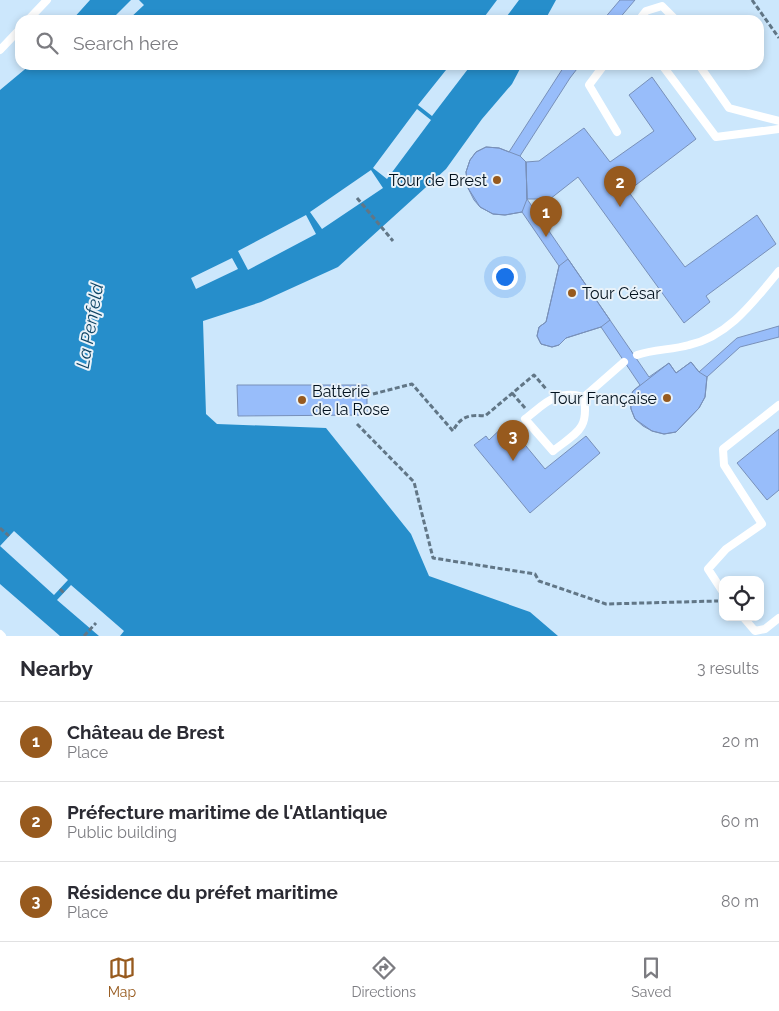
<!DOCTYPE html>
<meta charset="utf-8">
<style>
body{margin:0;font-family:Raleway,sans-serif;background:#f7f7f7;color:#2b2b33}
.controls{position:absolute;right:15px;bottom:15px;display:grid;overflow:hidden;border-radius:10px;box-shadow:0 2px 8px #0003}
.controls button{width:45px;height:45px;display:grid;place-items:center;padding:0;border:0;border-bottom:1px solid #e1e1e2;background:#fff;color:#2b2b33;font:25px sans-serif}
.you{position:absolute;left:504px;top:276px;width:18px;height:18px;margin:-12px;border:4px solid #fff;border-radius:50%;background:#1a73e8;box-shadow:0 0 0 8px #1a73e833}
.badge{display:grid;place-items:center;width:32px;height:32px;border-radius:50%;background:#975a1e;color:#fff;font-size:16px;font-weight:700}
.pin{position:absolute;translate:-50% -41px;filter:drop-shadow(0 1px 2px #0008)}
.pin::after{content:'';position:absolute;top:26px;width:18px;height:15px;background:inherit;clip-path:polygon(0 0,100% 0,50% 100%)}
.list{margin:0;padding:0;list-style:none}
h2{display:flex;justify-content:space-between;align-items:center;height:65px;margin:0;padding:0 20px;font-size:21px}
h2 small{font-size:16px;font-weight:400;color:#7c7c81}
.list li{display:grid;grid-template-columns:32px 1fr auto;gap:15px;align-items:center;box-sizing:border-box;height:80px;padding:0 20px;border-top:1px solid #e1e1e2}
.list b{display:block;font-size:19px;white-space:nowrap}
.list p{margin:0;font-size:16px;white-space:nowrap;color:#7c7c81}
.list em{font-size:16px;font-style:normal;color:#7c7c81}
.icon{flex:none;width:28px;height:28px;fill:none;stroke:currentColor;stroke-width:2;stroke-linecap:round;stroke-linejoin:round}
.map{position:relative;flex:none;width:779px;height:636px;overflow:hidden}
.search{position:absolute;background:#fff;box-shadow:0 2px 8px #0003;left:15px;right:15px;top:15px;height:55px;display:flex;align-items:center;gap:12px;box-sizing:border-box;padding:0 18px;border-radius:15px;color:#7c7c81;font-size:19px}
.sheet{height:305px;background:#fff}
nav{display:flex;justify-content:space-around;align-items:center;box-sizing:border-box;height:70px;border-top:1px solid #e1e1e2;background:#fff;font-size:14px;color:#7c7c81}
nav a{display:grid;justify-items:center;gap:2px}
nav .on{color:#975a1e}
.map>svg:first-child{display:block}
.water{fill:#268ecb}
.pier{fill:#cce7fc}
.building{fill:#98bdfa;stroke:#7890b9}
.lines{fill:none;stroke-linecap:round;stroke-linejoin:round}
.path{stroke:#617686;stroke-width:3;stroke-dasharray:5 2.5;stroke-linecap:butt}
.lane{stroke:#fff;stroke-width:8}
.poi-dot{fill:#975a1e;stroke:#e9f2f9;stroke-width:2}
.labels{text-anchor:middle;stroke-width:4;stroke-linejoin:round;paint-order:stroke}
.poi-label{font-size:16px;fill:#02111d;stroke:#e9f2f9;text-anchor:end}
.water-label{font-size:18px;font-style:italic;fill:#104565;stroke:#e9f2f9}
</style>
<div class="map">
<svg width="779" height="636" viewBox="0 0 779 636">
<rect width="100%" height="100%" fill="#cce7fc"/>
<path class="water" d="M90,0H556L545,20H72Z
M30,65H522L512,84L482,119L446,169L338,267L261,302L203,321L206,414L217,424L326,428L411,534L429,576L530,612L558,636H60L0,584V90Z"/>
<path class="pier" d="M131,0H139L144,5L128,20H111Z
M497,0H519L504,20H482Z
M450,65H471L432,116L418,105Z
M417,109L431,120L387,179L373,168Z
M371,170L383,188L322,229L310,212Z
M306,215L316,234L248,270L238,251Z
M232,258L238,269L196,289L191,278Z
M14,531L68,580L54,595L0,546Z
M71,585L124,631L120,636H99L57,600Z"/>
<path class="building" d="M620,0H635L618,20H603Z
M565,65H580L570,78L520,156L526,162L527,199L649,377L669,363L676,373L691,362L699,372L737,338L779,326V337L740,347L707,377L705,397L699,408L676,432L664,434L652,431L635,419L631,409L630,398L633,391L640,385L601,327L566,338L559,345L552,347L541,344L537,336L539,327L546,322L559,266L522,212L505,215L493,214L480,207L468,188L466,172L470,160L476,152L486,147L499,148L509,152Z
M652,77L696,139L628,191L685,267L757,215L776,244L706,296L710,302L684,323L578,177L550,199H527L526,162L539,161L584,128L610,162L654,131L629,95Z
M486,147L499,148L520,156L526,162L527,199L522,212L505,215L493,214L480,207L474,200L468,188L466,172L470,160L476,152Z
M568,259L610,320L601,327L566,338L559,345L552,347L541,344L537,336L539,327L546,322L559,266Z
M691,362L699,372L707,377L705,397L699,408L676,432L664,434L652,431L643,426L635,419L631,409L630,398L633,391L669,363L676,373Z
M237,385H367V415L238,416Z
M507,423L545,469L586,436L600,453L530,513L474,445L486,436L489,440Z
M779,429V490L767,500L737,463Z"/>
<g class="lines">
<path class="path" d="M752,0L779,38
M357,198L393,241
M512,393L525,408
M373,394L412,384L453,431C460,417 469,414 485,416L534,375L547,390
M357,424L414,482L433,558L535,574L539,581L606,604L718,601
M0,528L9,536
M60,589L64,593
M84,636L96,623"/>
<path class="lane" d="M28,20L47,0
M639,20L646,11L662,6L676,20
M0,50L20,29
M604,65L589,85L617,132
M662,65L716,137L779,129
M699,65L729,108L779,121
M637,355C654,349 672,350 689,345C729,336 754,301 779,271
M584,397C556,389 546,403 525,419L553,451C577,432 589,430 584,397L624,362
M723,592L708,569L726,549L762,524L724,465L723,449L779,405
M743,617L755,631L765,629L779,618
M0,634L2,636"/>
</g>
<g class="poi-dot">
<circle cx="497" cy="180" r="5"/>
<circle cx="572" cy="293" r="5"/>
<circle cx="667" cy="398" r="5"/>
<circle cx="302" cy="400" r="5"/>
</g>
<g class="labels">
<g class="poi-label">
<text x="487" y="186">Tour de Brest</text>
<text x="582" y="299" text-anchor="start">Tour César</text>
<text x="312" y="397" text-anchor="start">Batterie<tspan x="312" dy="18">de la Rose</tspan></text>
<text x="657" y="404">Tour Française</text>
</g>
<g class="water-label">
<text transform="translate(90 326) rotate(-80)" y="6">La Penfeld</text>
</g>
</g>
</svg>
<div class="controls">
<button><svg class="icon" aria-label="locate" viewBox="0 0 24 24"><circle cx="12" cy="12" r="6"/><path d="M12 2v4M12 18v4M2 12h4M18 12h4"/></svg></button>
</div>
<div class="you"></div>
<div class="pin badge" style="left:546px;top:237px">1</div>
<div class="pin badge" style="left:620px;top:207px">2</div>
<div class="pin badge" style="left:513px;top:461px">3</div>
<div class="search"><svg class="icon" aria-label="search" viewBox="0 0 24 24"><circle cx="10" cy="10" r="6"/><path d="M15 15l6 6"/></svg>Search here</div>
</div>
<section class="sheet">
<h2>Nearby<small>3 results</small></h2>
<ul class="list">
<li><span class="badge">1</span><div><b>Château de Brest</b><p>Place</p></div><em>20 m</em></li>
<li><span class="badge">2</span><div><b>Préfecture maritime de l'Atlantique</b><p>Public building</p></div><em>60 m</em></li>
<li><span class="badge">3</span><div><b>Résidence du préfet maritime</b><p>Place</p></div><em>80 m</em></li>
</ul>
</section>
<nav>
<a class="on"><svg class="icon" aria-label="map" viewBox="0 0 24 24"><path d="M3 6l6-2 6 2 6-2v14l-6 2-6-2-6 2zM9 4v14M15 6v14"/></svg>Map</a>
<a><svg class="icon" aria-label="directions" viewBox="0 0 24 24"><path d="M12 3l9 9-9 9-9-9zM9 14v-3h6M13 9l2 2-2 2"/></svg>Directions</a>
<a><svg class="icon" aria-label="saved" viewBox="0 0 24 24"><path d="M7 4h10v16l-5-4-5 4z"/></svg>Saved</a>
</nav>
